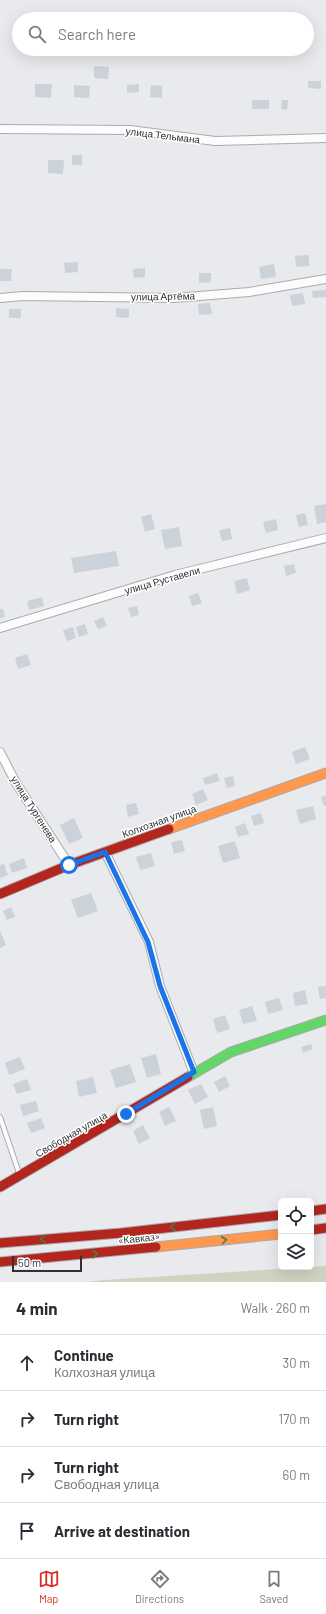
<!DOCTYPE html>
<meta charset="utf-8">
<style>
body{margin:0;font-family:Barlow,sans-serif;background:#f7f7f7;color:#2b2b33}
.controls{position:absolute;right:12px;bottom:12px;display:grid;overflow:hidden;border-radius:6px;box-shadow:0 4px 16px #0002}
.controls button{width:36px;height:36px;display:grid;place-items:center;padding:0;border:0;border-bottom:1px solid #e1e1e2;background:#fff;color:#2b2b33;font:20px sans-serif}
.scale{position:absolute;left:12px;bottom:10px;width:70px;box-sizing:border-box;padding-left:4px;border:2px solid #2e3032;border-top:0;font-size:11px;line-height:14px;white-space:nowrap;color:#2e3032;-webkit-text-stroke:3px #fff;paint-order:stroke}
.stop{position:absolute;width:12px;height:12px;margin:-9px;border:3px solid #1a73e8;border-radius:50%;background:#fff}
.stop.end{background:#1a73e8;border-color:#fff;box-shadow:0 1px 4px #0008}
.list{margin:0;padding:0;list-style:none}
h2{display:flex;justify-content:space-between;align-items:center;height:52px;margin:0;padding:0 16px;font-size:17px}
h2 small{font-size:13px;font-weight:400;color:#7c7c81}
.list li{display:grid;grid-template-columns:26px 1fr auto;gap:12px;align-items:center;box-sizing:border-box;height:56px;padding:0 16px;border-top:1px solid #e1e1e2}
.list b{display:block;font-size:15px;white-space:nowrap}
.list p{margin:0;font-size:13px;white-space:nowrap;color:#7c7c81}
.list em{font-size:13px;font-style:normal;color:#7c7c81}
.icon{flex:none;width:22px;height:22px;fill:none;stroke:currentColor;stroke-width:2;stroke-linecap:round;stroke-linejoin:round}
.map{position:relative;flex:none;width:326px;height:1282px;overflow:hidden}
.search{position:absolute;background:#fff;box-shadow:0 4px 16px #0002;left:12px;right:12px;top:12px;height:44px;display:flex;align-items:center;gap:10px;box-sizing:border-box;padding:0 14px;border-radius:22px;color:#7c7c81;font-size:15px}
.sheet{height:276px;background:#fff}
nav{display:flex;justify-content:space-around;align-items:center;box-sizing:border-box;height:56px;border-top:1px solid #e1e1e2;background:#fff;font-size:11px;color:#7c7c81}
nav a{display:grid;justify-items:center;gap:2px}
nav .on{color:#d93025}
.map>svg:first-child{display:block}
.green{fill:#cfd3c0}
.building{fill:#ccd2d9}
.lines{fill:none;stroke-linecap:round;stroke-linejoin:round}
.lane-casing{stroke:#aaabae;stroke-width:6}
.street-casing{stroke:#aaabae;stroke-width:10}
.fast-casing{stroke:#aaabae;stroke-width:11}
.slow-casing{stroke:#aaabae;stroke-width:11}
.jam-casing{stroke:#aaabae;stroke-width:11}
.lane{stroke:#fcfcfc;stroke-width:4}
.street{stroke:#fcfcfc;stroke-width:8}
.fast{stroke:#63d668;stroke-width:9}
.slow{stroke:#ff974d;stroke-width:9}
.jam{stroke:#b3261e;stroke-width:9}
.oneway{stroke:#467b4a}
.route{stroke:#1a73e8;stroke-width:5}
.labels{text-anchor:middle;stroke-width:3;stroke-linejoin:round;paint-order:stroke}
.street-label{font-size:10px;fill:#2e3032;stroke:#fff}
</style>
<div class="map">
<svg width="326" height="1282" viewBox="0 0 326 1282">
<rect width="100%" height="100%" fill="#e8eaed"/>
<path class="green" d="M326,1266V1282H85L105,1280Z"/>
<path class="building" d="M94,66L109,67L108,79L94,78Z
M308,81H321V89L308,88Z
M35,84H52L51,98L35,97Z
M139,84V92L127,93V85Z
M74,85L90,86L89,98L74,97Z
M151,85L162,86V98L150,97Z
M252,100H269V109H252Z
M282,100H288L287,110L281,109Z
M72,155H82V165H72Z
M48,160H64L63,174L48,173Z
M309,255V266L296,267L295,256Z
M78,262V272L65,273L64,263Z
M274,264L276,277L261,279L259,267Z
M145,268V277L134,278L133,269Z
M0,269H12L11,281H0Z
M199,273H211V282L199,283Z
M326,290V297L313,298L312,291Z
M303,293L305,304L292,306L290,295Z
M210,303L212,314L199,315L198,304Z
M116,308L129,309V318L116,317Z
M9,309H21V318H9Z
M326,504V522L317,524L314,506Z
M305,513L308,525L299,527L296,515Z
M151,514L155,529L145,532L141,517Z
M276,519L278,530L266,533L263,522Z
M179,527L182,546L165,549L161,530Z
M230,528L232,539L222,541L219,530Z
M116,551L119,566L74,573L71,558Z
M294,564L296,573L286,576L284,566Z
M247,578L250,590L237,594L234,581Z
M198,593L202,603L192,606L189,596Z
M42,597L44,606L29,610L27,601Z
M137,606L139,615L131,617L128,608Z
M0,609H3L5,617L0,618Z
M103,617L107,626L98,629L94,621Z
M85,624L88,634L79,637L76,627Z
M73,627L76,638L67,641L63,630Z
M27,654L31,665L18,669L15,658Z
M305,747L310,759L296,764L292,752Z
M217,773L220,781L205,785L203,778Z
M233,776L235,786L227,788L224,778Z
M203,789L208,800L196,805L192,794Z
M326,795V805L324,806L321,797Z
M136,803L139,814L128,817L126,805Z
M313,806L316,819L300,824L296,810Z
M261,813L264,823L254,826L251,816Z
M74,818L83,838L69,844L60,825Z
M245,823L249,834L238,837L235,827Z
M182,840L185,851L174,854L171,842Z
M235,841L240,858L223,863L218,846Z
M151,853L155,866L140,870L136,857Z
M24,858L27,868L12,873L9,864Z
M4,864L8,875L0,878V865Z
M91,893L98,911L78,918L71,900Z
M11,907L15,917L7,920L3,911Z
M0,931L6,945L0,948Z
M326,986V998L320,999L318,987Z
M305,990L308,1004L295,1006L293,993Z
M279,998L283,1010L268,1014L265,1002Z
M252,1006L257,1021L243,1024L239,1010Z
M225,1015L230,1029L217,1033L213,1019Z
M311,1044L313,1049L303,1053L301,1047Z
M156,1054L161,1074L147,1078L141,1058Z
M20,1057L25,1069L9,1075L5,1063Z
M130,1064L136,1082L116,1088L110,1070Z
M225,1076L230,1086L219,1092L214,1082Z
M93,1077L97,1093L79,1097L76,1081Z
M27,1079L31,1090L17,1094L13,1084Z
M201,1084L208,1097L195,1104L188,1090Z
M36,1101L39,1111L23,1116L20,1105Z
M169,1107L176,1121L165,1126L159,1112Z
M213,1107L217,1126L204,1129L200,1110Z
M41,1118L45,1128L31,1133L27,1123Z
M143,1125L150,1138L139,1144L133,1131Z"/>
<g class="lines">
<defs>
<path id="lane" d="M0,1117L19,1173"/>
<path id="street" d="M0,129L130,130L215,141L326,138
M0,298L23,296L174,298L249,292L326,279
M0,628L175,575L326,538
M0,752L16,783L69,865
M105,852L149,942L160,986L194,1073"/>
<path id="fast" d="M188,1077L231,1052L326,1020"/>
<path id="slow" d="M169,829L326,773
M156,1247L281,1234"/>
<path id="jam" d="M0,894L69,865L169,829
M0,1187L188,1077
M311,1211L326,1209
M311,1230L326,1228
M0,1243L121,1233L281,1215
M0,1262L156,1247"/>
</defs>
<use href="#lane" class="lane-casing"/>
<use href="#street" class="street-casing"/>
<use href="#fast" class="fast-casing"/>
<use href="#slow" class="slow-casing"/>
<use href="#jam" class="jam-casing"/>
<use href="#lane" class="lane"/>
<use href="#street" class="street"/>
<use href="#fast" class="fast"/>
<use href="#slow" class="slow"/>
<use href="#jam" class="jam"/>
</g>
<defs><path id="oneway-chevron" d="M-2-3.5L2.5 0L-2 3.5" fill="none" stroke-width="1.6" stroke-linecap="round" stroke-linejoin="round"/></defs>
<g class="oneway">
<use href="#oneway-chevron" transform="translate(173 1227) rotate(174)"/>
<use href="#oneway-chevron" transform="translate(43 1239) rotate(175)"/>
<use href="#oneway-chevron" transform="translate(224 1240) rotate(-7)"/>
<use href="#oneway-chevron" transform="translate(95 1254) rotate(-5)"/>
</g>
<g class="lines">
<path class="route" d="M69,865L105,852L148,942L160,986L194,1072L126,1114"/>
</g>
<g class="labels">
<g class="street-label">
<text transform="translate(163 135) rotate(7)" y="4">улица Тельмана</text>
<text transform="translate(163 296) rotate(-1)" y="4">улица Артёма</text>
<text transform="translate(162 580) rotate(-16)" y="4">улица Руставели</text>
<text transform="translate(34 809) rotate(58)" y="4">улица Тургенева</text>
<text transform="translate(159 821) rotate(-20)" y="4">Колхозная улица</text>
<text transform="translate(71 1134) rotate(-30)" y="4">Свободная улица</text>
<text transform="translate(139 1238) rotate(-6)" y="4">«Кавказ»</text>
</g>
</g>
</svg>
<div class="controls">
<button><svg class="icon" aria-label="locate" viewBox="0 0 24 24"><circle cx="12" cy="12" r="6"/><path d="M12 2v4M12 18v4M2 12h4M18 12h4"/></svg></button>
<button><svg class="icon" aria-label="layers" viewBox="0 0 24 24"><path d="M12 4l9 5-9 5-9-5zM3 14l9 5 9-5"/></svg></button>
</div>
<div class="scale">50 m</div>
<div class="stop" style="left:69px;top:865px"></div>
<div class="stop end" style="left:126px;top:1114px"></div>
<div class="search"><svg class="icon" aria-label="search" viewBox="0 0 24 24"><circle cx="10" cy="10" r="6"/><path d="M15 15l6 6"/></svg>Search here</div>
</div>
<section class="sheet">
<h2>4 min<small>Walk · 260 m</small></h2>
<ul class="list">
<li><svg class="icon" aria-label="ahead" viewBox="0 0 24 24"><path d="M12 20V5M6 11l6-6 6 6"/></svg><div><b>Continue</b><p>Колхозная улица</p></div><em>30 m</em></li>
<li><svg class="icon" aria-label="right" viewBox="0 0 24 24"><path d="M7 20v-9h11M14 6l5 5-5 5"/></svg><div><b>Turn right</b></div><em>170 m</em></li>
<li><svg class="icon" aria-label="right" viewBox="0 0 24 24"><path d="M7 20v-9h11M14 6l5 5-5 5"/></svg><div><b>Turn right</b><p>Свободная улица</p></div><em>60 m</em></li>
<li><svg class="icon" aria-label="arrive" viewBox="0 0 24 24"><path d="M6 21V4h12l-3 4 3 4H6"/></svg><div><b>Arrive at destination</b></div></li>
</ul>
</section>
<nav>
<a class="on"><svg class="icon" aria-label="map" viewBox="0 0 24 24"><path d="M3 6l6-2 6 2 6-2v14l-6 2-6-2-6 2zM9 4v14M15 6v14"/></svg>Map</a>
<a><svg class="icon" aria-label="directions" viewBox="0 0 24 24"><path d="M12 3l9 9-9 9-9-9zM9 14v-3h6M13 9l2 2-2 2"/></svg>Directions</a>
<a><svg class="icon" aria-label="saved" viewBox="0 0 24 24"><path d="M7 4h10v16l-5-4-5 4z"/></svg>Saved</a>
</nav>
